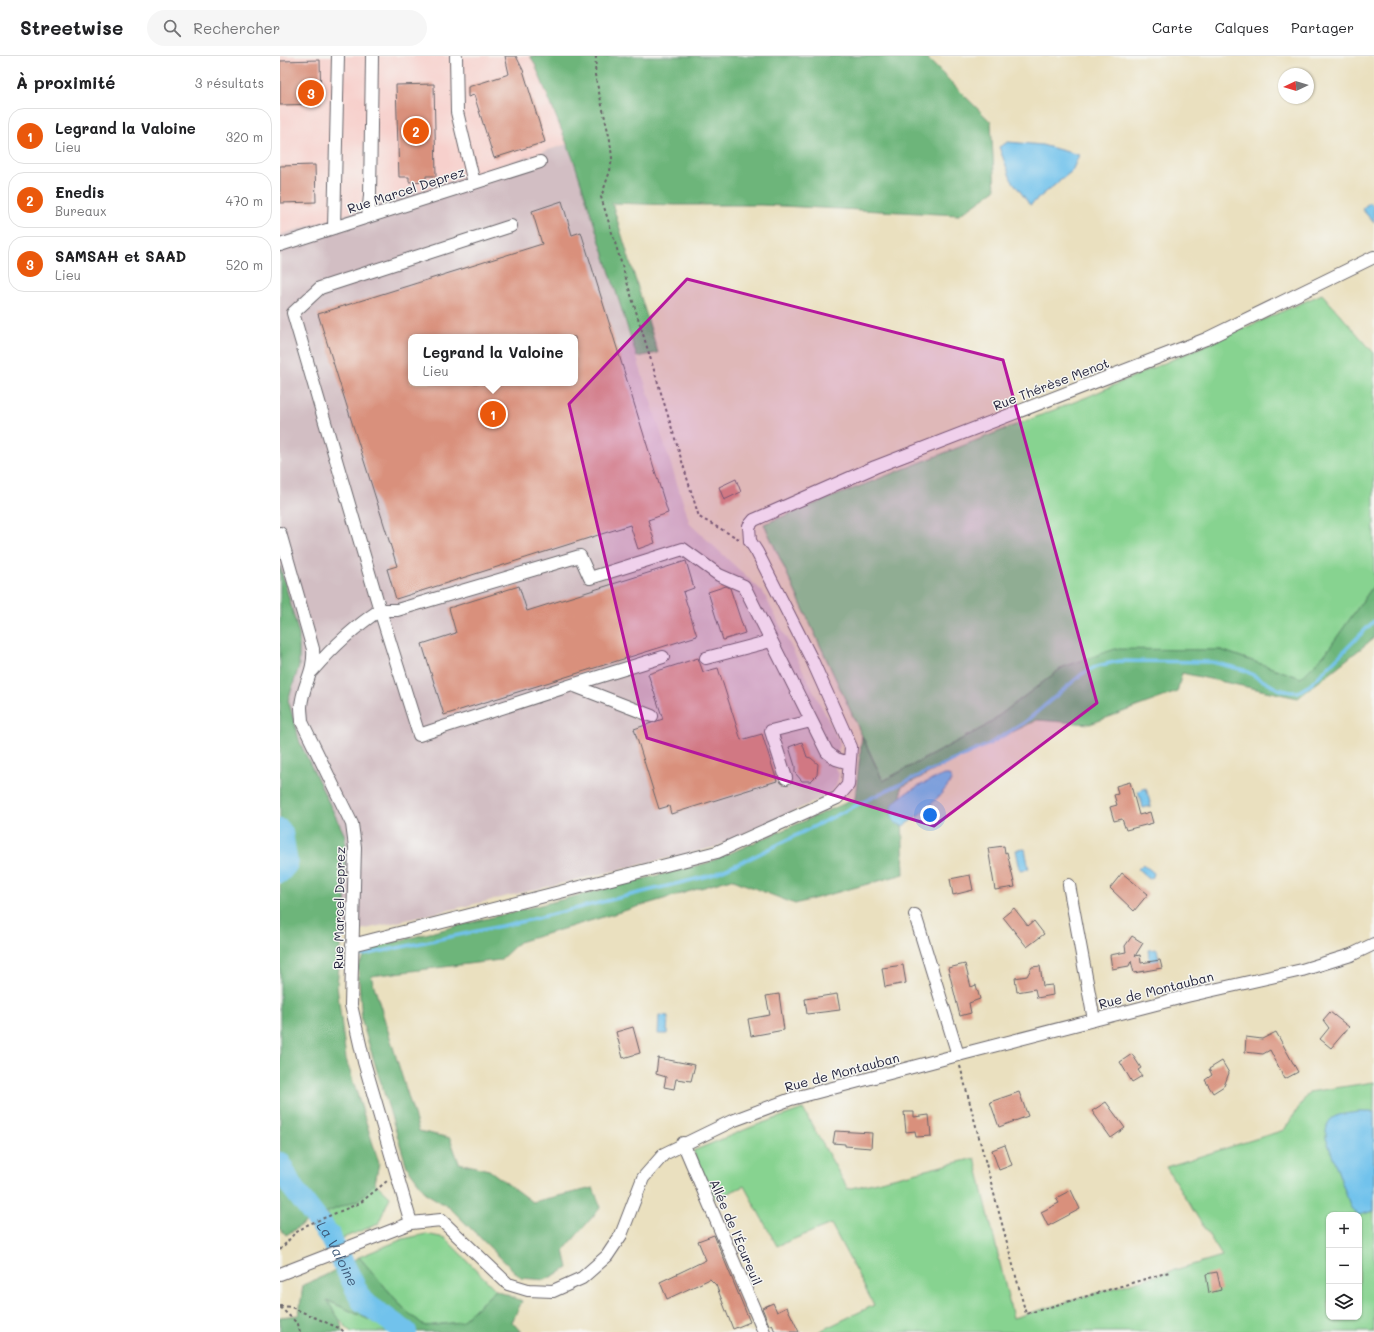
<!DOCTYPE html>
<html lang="fr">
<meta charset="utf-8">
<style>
body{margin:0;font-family:Mali,sans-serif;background:#f6f6f6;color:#202124}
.controls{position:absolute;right:12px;bottom:12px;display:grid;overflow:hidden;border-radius:8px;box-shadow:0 1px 3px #0004}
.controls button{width:36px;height:36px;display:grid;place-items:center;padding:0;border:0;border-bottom:1px solid #e0e0e0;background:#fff;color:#202124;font:20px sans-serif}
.compass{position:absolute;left:998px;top:12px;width:36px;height:36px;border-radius:50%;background:#fff;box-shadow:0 1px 3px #0004;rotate:266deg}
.you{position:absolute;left:650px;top:759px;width:14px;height:14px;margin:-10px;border:3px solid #fff;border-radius:50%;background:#1a73e8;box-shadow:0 0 0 6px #1a73e833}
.badge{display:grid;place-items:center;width:26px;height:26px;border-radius:50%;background:#ea580c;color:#fff;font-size:13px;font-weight:700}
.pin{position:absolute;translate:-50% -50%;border:2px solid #fff;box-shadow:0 1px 4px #0006}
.popup{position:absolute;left:128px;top:278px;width:170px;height:52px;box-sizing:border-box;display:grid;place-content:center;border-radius:8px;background:#fff;filter:drop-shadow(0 1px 3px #0005);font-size:13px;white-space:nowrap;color:#757577}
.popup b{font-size:15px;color:#202124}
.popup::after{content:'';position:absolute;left:50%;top:100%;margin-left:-8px;border:8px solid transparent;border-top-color:#fff}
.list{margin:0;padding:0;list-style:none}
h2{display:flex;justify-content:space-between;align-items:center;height:52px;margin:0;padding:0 16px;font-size:17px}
h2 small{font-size:13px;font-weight:400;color:#757577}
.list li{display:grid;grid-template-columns:26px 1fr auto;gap:12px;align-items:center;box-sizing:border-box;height:56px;margin:0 8px 8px;padding:0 8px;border:1px solid #e0e0e0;border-radius:16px}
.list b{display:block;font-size:15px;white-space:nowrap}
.list p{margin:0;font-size:13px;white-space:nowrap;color:#757577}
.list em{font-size:13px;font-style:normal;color:#757577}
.icon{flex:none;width:22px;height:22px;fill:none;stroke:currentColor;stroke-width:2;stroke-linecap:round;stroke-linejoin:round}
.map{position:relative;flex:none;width:1094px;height:1276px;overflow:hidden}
header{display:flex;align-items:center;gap:24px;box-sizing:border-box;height:56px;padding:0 20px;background:#fff;border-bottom:1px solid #e0e0e0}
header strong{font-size:19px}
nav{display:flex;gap:22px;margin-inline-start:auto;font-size:14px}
.search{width:280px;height:36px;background:#f6f6f6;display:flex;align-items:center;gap:10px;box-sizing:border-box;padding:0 14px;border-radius:22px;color:#757577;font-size:15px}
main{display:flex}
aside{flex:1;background:#fff}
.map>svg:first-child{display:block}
.built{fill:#f7d0cc}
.industrial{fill:#d2bec3;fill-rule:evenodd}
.green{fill:#87d390;stroke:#547a66;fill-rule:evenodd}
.forest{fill:#6db57a;stroke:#486c5a}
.water{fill:#71c2ec;stroke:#4a7294}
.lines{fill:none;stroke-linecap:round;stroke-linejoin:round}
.stream{stroke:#71c2ec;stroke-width:3.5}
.river{stroke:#71c2ec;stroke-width:22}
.building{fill:#d9907c;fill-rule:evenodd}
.minor-casing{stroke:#686469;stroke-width:14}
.path{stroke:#686469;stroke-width:2;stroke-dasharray:3 3;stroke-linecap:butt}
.minor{stroke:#fff;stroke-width:12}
.marked{fill:#b5179e;fill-opacity:0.2;stroke:#b5179e;stroke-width:3;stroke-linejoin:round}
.labels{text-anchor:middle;stroke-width:3;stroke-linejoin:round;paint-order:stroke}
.street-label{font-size:13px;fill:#22223b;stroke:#f6f6f2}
.water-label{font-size:14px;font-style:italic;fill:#3e5a79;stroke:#f6f6f2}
</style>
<header>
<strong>Streetwise</strong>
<div class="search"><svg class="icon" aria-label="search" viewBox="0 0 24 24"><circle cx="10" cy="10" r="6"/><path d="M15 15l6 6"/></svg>Rechercher</div>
<nav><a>Carte</a><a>Calques</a><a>Partager</a></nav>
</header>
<main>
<aside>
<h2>À proximité<small>3 résultats</small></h2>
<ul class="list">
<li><span class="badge">1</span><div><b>Legrand la Valoine</b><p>Lieu</p></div><em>320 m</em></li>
<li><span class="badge">2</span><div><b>Enedis</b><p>Bureaux</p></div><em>470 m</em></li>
<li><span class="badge">3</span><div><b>SAMSAH et SAAD</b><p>Lieu</p></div><em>520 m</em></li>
</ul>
</aside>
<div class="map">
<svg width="1094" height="1276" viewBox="0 0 1094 1276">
<rect width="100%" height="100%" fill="#f6f6f2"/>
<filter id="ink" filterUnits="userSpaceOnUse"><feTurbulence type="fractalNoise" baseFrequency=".025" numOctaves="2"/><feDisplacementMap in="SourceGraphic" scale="8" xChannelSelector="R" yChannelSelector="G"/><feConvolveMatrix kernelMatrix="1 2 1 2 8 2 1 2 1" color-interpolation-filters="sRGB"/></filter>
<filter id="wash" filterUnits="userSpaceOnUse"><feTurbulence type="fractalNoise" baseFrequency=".012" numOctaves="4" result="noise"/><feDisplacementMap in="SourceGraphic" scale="16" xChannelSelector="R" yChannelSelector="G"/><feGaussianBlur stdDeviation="0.9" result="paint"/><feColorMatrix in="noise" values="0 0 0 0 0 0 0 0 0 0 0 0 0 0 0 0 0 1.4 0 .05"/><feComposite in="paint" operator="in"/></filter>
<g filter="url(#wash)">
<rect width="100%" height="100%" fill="#eae0bf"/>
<path class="built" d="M0,0H250L254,6L287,88L0,179Z"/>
<path class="industrial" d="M287,88L294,105L410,468L483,536L560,687L554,710L559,718L556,730L547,740L436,791L140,861L63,878L65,851V780L20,687L8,644L19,610V579L0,510V179ZM131,281H295V327H131Z"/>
<path class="green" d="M1042,238L1094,297V529L1045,598L1021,622L941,594L783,611L704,671L603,725L484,468L807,341Z
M1094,1026V1276H538L594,1249L551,1168L497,1190L464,1130L435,1143L413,1095L474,1070L523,1053L568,1133L695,1102L733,1262L942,1200L886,1111L1004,1074L1029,1036ZM1049,1159H1079V1261H1049Z
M95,1127L110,1141L98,1168L58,1184L47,1156L78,1144Z
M146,1178L165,1182L216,1234L181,1266L145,1270L126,1255L79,1201L123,1183Z
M46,1244L103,1270L110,1276H71L59,1263Z"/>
<path class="forest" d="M250,0H645L711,66L715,134L679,159L481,149H395L332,147L378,297L357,301L294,105L254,6Z
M0,510L19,579V610L8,644L20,687L65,780V851L57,930L66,1003L99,1107L95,1127L78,1144L33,1162L6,1179L0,1172Z
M1094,529V582L1018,642L902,617L897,636L810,668L757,664L621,731L624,818L515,848L451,823L239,886L220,904L91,920L139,1075L170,1082L179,1107L209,1114L252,1146L313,1132L321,1151L284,1194L288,1212L265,1224L241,1222L170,1152L147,1138L127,1111L82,966L78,910L90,892L427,807L575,743L582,680L603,725L704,671L783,611L835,593L941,594L1021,622L1045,598Z
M79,1201L126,1255L145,1270L181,1266L216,1234L242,1245L232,1266L241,1276H110L103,1270L47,1244L59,1263L64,1276H0V1261L19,1259L23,1229L44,1220Z"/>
<path class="water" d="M728,86L762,89L799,99L792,115L750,149L731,123L719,91Z
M1090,146L1094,151V167L1082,153Z
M665,719H669L672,724C659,743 642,758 623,770L615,767C613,763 610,758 611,752C615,739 652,723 665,719Z
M866,732L871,750L863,752L858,735Z
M745,793L749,813L740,814L736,794Z
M863,808L874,817L873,821L869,823L858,813Z
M877,893L880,909L871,912L868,894Z
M379,959L388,960L387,978H378Z
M1079,1056H1094V1155L1079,1159L1071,1152L1046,1082C1045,1057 1059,1059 1079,1056Z"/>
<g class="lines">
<path class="stream" d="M79,900L245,865L432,819L471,802L601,737L709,688L744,667L802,618L817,610L839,605L932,606L964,614L998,633L1011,636H1018L1030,629L1094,565"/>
<g class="river">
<path d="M0,774L2,777L7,808L0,816"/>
<path id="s1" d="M0,1107L12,1131L49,1179L82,1245L126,1276"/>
</g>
</g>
<g id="blocks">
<path class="building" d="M225,0H236L243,14L265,86L214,102L194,39L188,41V31L229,18Z
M40,4L41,48L0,49V5Z
M154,28L156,120H146V125L129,126V121H119L116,29Z
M35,109L36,146L0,147V110Z
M282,145L292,179L301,176L388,457L368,464L375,487L358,493L350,469L116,543L107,513L117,510L38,258L262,188L252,155ZM131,281H295V327H131Z
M456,423L461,436L444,444L439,431Z
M406,505L414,532L403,536L417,580L164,659L142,588L176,577L169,552L239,530L247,555Z
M446,530L450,532L465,577L443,584L428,536Z
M418,602L423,616L438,612L461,684L482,678L497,725L391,758L389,750L379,753L354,673L383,663L368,618Z
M522,686L527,701L531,702L538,708L537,719L531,725H522L515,717V710L509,691Z
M850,726L859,759L870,756L873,767L846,774L842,763L834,765L830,751L837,749L834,739L838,738L836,730Z
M724,790L725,797L727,796L735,831L715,834L708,792Z
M842,817L868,838L854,855L830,832Z
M690,819L693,834L673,839L670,823Z
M734,852L748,870L754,865L764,878L747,891L723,861Z
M852,880L863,887L855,900L860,899L861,907L880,904L882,912L854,917L851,905L849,910L832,913L830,899L846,896L845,890Z
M685,908L691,931L696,929L700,943L689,947L691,957L680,960L668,912Z
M623,909L626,927L605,931L602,912Z
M760,910L763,930L772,929L773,939L757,942L755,933L737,936L735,922L747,920L752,911Z
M499,938L504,974L471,980L468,963L490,959L486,940Z
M557,938L560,954L527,958L525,943Z
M1050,956L1069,971L1051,992L1040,983L1049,972L1043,964Z
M353,971L360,997L343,1002L336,976Z
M996,976L1018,1016L1005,1023L990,994L983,998L965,996L966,981L982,983Z
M852,998L861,1012L858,1014L862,1020L852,1026L840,1006Z
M378,1002L415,1009L411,1025L396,1023L394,1033L384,1031L386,1021L376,1018Z
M942,1005L949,1017L944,1030L933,1037L925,1024L932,1019L929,1013Z
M739,1036L748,1060L719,1071L710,1046Z
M826,1046L845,1072L831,1082L812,1055Z
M624,1056H634V1061L649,1059L651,1080L636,1081L635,1075L626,1076Z
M555,1075L592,1077L591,1092L565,1090V1088L553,1087Z
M725,1089L732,1109L719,1114L712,1094Z
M791,1134L800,1153L768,1170L761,1156L779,1147L776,1142Z
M434,1179L470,1266L453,1273L436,1229L430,1223L387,1243L380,1226L426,1204L418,1185Z
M937,1216L941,1234L929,1237L926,1218Z
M493,1247L497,1256L507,1251L519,1276H495L492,1268L489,1269L482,1252Z"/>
</g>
</g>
<g filter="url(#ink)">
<use href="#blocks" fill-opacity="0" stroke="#686469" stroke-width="1"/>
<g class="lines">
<defs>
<path id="minor" d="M176,0L177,56L194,127
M88,161L90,139L92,0
M54,172L58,0
M0,189L260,106
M0,477L33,593C35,617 22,629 21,651C21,656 22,661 22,666L72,768L75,791L71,949L84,1006L131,1167
M383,601L292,629L139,679L100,554H117L300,500L310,522L403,493L439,519L464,530L547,696L556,703L569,707
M426,602L491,585
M32,615C53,591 74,571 100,554L13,257L40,232L231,170
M292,629L372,660
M506,722L491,675L531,665
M789,829L814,964
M635,859L678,999
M72,889L437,796L557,742L568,729L571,691L532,604L477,496L470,485L469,470L474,464L595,411L926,283L1094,201
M403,1087L484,1276
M0,1218L131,1167L161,1164L228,1228L248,1234L273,1235L302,1222L327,1200L341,1179L363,1122L384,1098L452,1065L511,1043L678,999L907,940L1022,914L1071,899L1094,888"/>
</defs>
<use href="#minor" class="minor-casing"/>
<path class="path" d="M316,0L315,19L330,84L332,102L330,115L321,141L419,461L459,483
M680,1010L746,1258L889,1216
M0,1194L14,1178L27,1169L80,1147L107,1125
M0,1250L11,1251L61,1273L64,1276
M0,1251L18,1268L20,1276"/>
<use href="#minor" class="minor"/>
</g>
</g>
<path class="marked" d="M407,223L723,304L817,647L654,770L367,682L289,348Z"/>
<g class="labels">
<g class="street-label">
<text transform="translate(126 134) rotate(-18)" y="5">Rue Marcel Deprez</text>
<text transform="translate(771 328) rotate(-21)" y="5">Rue Thérèse Menot</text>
<text transform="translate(59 852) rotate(-89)" y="5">Rue Marcel Deprez</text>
<text transform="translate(876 934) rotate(-14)" y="5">Rue de Montauban</text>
<text transform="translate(562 1016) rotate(-15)" y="5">Rue de Montauban</text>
<text transform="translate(456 1176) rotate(67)" y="5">Allée de l'Écureuil</text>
</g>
<g class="water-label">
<text dy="5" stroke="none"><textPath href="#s1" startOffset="108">La Valoine</textPath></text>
</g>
</g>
</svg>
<div class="controls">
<button>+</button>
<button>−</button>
<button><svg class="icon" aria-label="layers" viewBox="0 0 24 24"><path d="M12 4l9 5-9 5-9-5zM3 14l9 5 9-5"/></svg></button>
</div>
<svg class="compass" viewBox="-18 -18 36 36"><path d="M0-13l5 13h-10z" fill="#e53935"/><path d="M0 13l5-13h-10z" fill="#757577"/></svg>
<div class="you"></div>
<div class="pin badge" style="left:213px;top:358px">1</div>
<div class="popup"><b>Legrand la Valoine</b>Lieu</div>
<div class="pin badge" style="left:136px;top:75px">2</div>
<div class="pin badge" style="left:31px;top:37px">3</div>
</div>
</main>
